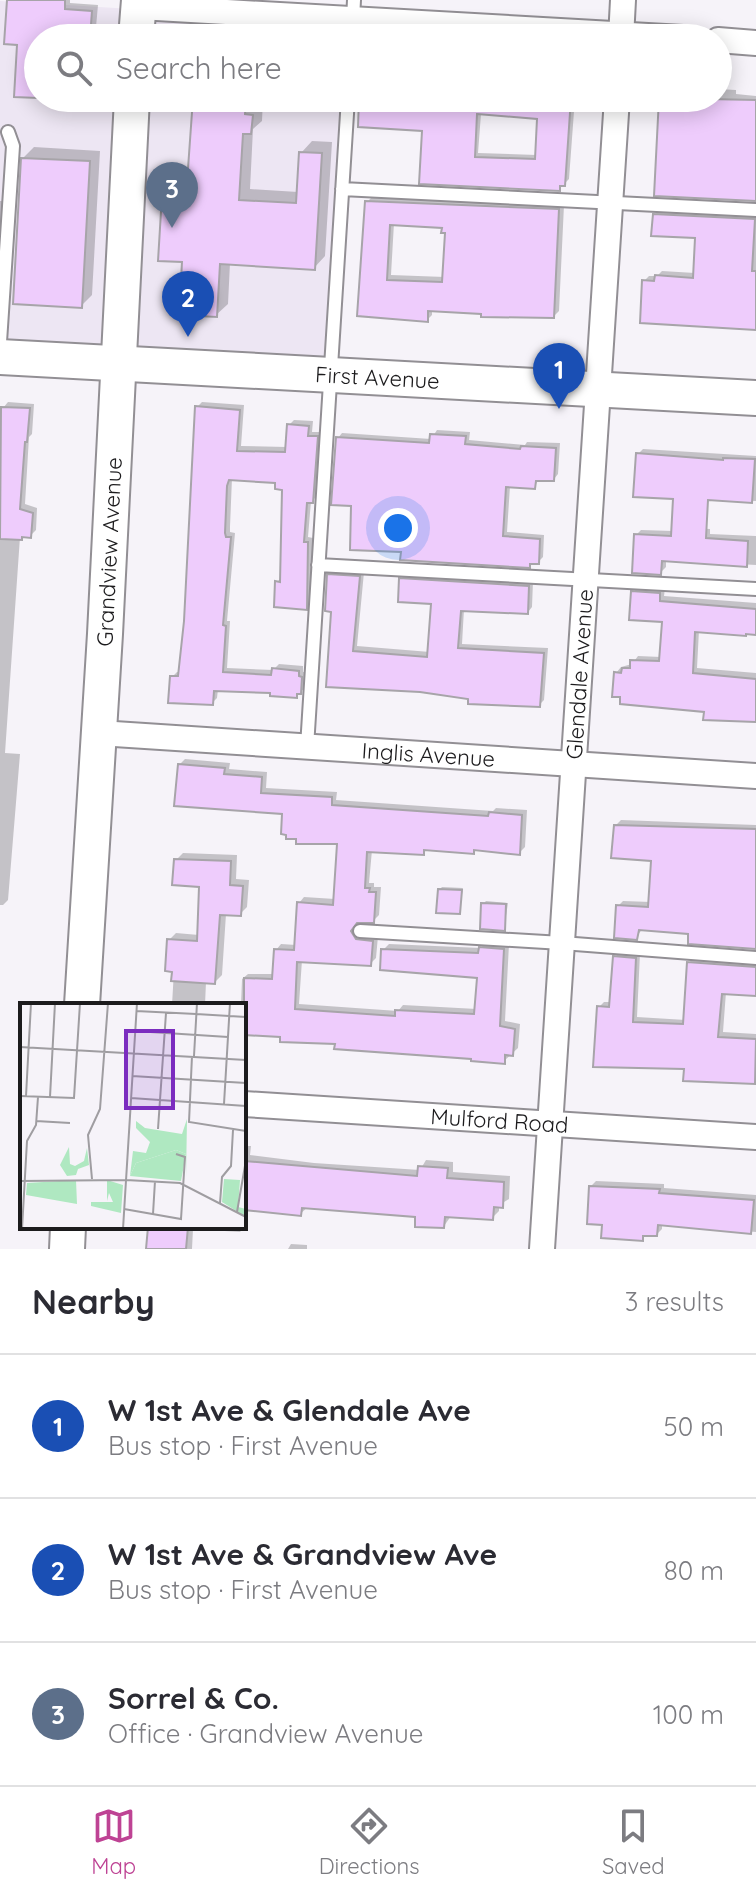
<!DOCTYPE html>
<meta charset="utf-8">
<style>
body{margin:0;font-family:Quicksand,sans-serif;background:#f7f7f7;color:#2b2b33}
.you{position:absolute;left:398px;top:528px;width:28px;height:28px;margin:-20px;border:6px solid #fff;border-radius:50%;background:#1a73e8;box-shadow:0 0 0 12px #1a73e833}
.badge{display:grid;place-items:center;width:52px;height:52px;border-radius:50%;background:#be4394;color:#fff;font-size:26px;font-weight:700}
.pin{position:absolute;translate:-50% -66px;filter:drop-shadow(0 2px 4px #0008)}
.pin::after{content:'';position:absolute;top:42px;width:28px;height:24px;background:inherit;clip-path:polygon(0 0,100% 0,50% 100%)}
.list{margin:0;padding:0;list-style:none}
h2{display:flex;justify-content:space-between;align-items:center;height:104px;margin:0;padding:0 32px;font-size:34px}
h2 small{font-size:26px;font-weight:400;color:#7c7c81}
.list li{display:grid;grid-template-columns:52px 1fr auto;gap:24px;align-items:center;box-sizing:border-box;height:144px;padding:0 32px;border-top:2px solid #e1e1e2}
.list b{display:block;font-size:30px;white-space:nowrap}
.list p{margin:0;font-size:26px;white-space:nowrap;color:#7c7c81}
.list em{font-size:26px;font-style:normal;color:#7c7c81}
.icon{flex:none;width:44px;height:44px;fill:none;stroke:currentColor;stroke-width:2;stroke-linecap:round;stroke-linejoin:round}
.map{position:relative;flex:none;width:756px;height:1249px;overflow:hidden}
.search{position:absolute;background:#fff;box-shadow:0 4px 20px #0003;left:24px;right:24px;top:24px;height:88px;display:flex;align-items:center;gap:20px;box-sizing:border-box;padding:0 28px;border-radius:44px;color:#7c7c81;font-size:30px}
.sheet{height:536px;background:#fff}
nav{display:flex;justify-content:space-around;align-items:center;box-sizing:border-box;height:112px;border-top:2px solid #e1e1e2;background:#fff;font-size:22px;color:#7c7c81}
nav a{display:grid;justify-items:center;gap:4px}
nav .on{color:#be4394}
.map>svg:first-child{display:block}
.built{fill:#ede6f3}
.shadow{fill:#0003;fill-rule:evenodd}
.building{fill:#eeccfc;stroke:#a7a4a9;stroke-width:2;fill-rule:evenodd}
.lines{fill:none;stroke-linecap:round;stroke-linejoin:round}
.lane-casing{stroke:#928f94;stroke-width:16}
.street-casing{stroke:#928f94;stroke-width:28}
.secondary-casing{stroke:#928f94;stroke-width:38}
.lane{stroke:#fff;stroke-width:12}
.street{stroke:#fff;stroke-width:24}
.secondary{stroke:#fff;stroke-width:34}
.labels{text-anchor:middle;stroke-width:6;stroke-linejoin:round;paint-order:stroke}
.street-label{font-size:22px;fill:#1c1b1d;stroke:#f6f3f9}
.inset-road{fill:none;stroke:#9f9da1;stroke-width:2}
.view{fill:#7b2cbf;fill-opacity:0.15;stroke:#7b2cbf;stroke-width:4}
.inset-edge{fill:none;stroke:#1c1b1d;stroke-width:4}
</style>
<div class="map">
<svg width="756" height="1249" viewBox="0 0 756 1249">
<rect width="100%" height="100%" fill="#f6f3f9"/>
<path class="built" d="M0,1L345,22L344,38H38V98H340L325,371L0,353Z"/>
<path class="shadow" d="M9,0H70V3L98,5L95,38H38V96L19,43Z
M209,34L276,38H206Z
M718,89L736,90V94L756,96V198L656,194L661,98H718Z
M195,98H263L262,121L253,129L250,189L298,192L301,153L312,141L332,142L325,256L314,268L230,263L228,304L216,315L184,260L164,196L175,185L189,186Z
M361,98H575L569,179L559,189L421,182L424,129ZM481,114L539,117L537,155L478,153Z
M34,147L100,151L92,295L81,306L23,158Z
M372,197L564,205L559,311L554,316L432,309V315L427,320L359,314L367,202ZM394,223L444,226L447,231L445,277L391,275Z
M0,201H7L0,295Z
M660,209L756,214V329L644,281L649,276H657L662,271L695,273L697,236L655,215Z
M8,402L34,404L32,434L29,437L25,504L37,508L36,530L30,536L20,537L5,753L20,754L8,900L3,905H0V453L3,408Z
M202,402L244,405L241,446L287,447L289,425L294,420L313,421L312,432H322L318,496L311,501L308,537L313,538L311,603L306,608L277,582L282,577L284,488L277,481L232,478L230,527V532L235,533L227,621H230L227,668L273,670L279,664L303,666V672H307L306,687L296,696L272,691L218,689L217,698L212,703L172,677L177,672H180L186,622L197,407Z
M437,430L470,432L469,440L525,445L527,442L560,443L558,474L554,479H539L534,487L510,486L507,532L544,535L543,557L538,562H533L529,566L403,550L353,504L338,438L342,433L431,439Z
M643,449L756,456V501L635,495L638,454Z
M678,527L710,529V534L756,536V565L666,560V567L660,573L636,535L641,530L673,531Z
M334,570L364,572L357,646L430,652L434,602L401,579L406,574L533,581L532,607L528,612L464,609L462,644L548,648L544,700L539,705L420,690L328,685L333,610L329,575Z
M638,588H665L664,596L756,603V633L699,630L697,668L756,673V721L706,710L616,673L621,667L632,664L638,656L661,657L664,621L632,593Z
M185,759L230,763L229,769L267,772L266,788L337,792L336,800L493,811L496,808L527,810L525,847L519,853L476,849L473,852L427,849L423,853L372,850L369,883H374V887H381L379,915L373,921H358L356,924L361,934L378,936L376,958L370,964L302,960L299,1004L398,1011L403,1005L477,1009L479,976L383,950L389,944L481,948L486,942L509,944L505,1021L520,1024L518,1048L504,1061L244,1033V1005H241L242,979L248,974H274L276,950L281,944L296,945L299,903L304,897L335,899L339,842L284,812L179,765Z
M621,820L756,825V947L690,932L642,929L636,938L618,906L623,901L651,902L653,859L615,826Z
M183,853L237,855L236,879L249,880L247,907L240,914H226L222,975L215,982H206L205,1005H172L174,970L169,940L176,933L199,935L202,885L176,860Z
M442,887L463,888L459,912L440,889Z
M486,901L508,903L504,929L483,904Z
M620,952L640,953L637,1017L686,1020L689,963L694,957L756,962V993L726,992L723,1032L756,1034V1083L685,1079L686,1067L599,1007L604,1002H611L615,957Z
M244,1146H251L250,1155L314,1163L420,1170L426,1160L453,1162V1172L510,1176L509,1199L499,1205V1211L492,1218L451,1216L444,1226L417,1215L308,1207L300,1214L247,1209L246,1225L240,1232L193,1229L192,1249H148L150,1227H244Z
M596,1181L664,1184V1188L756,1195V1232L662,1224V1229L657,1234H647L642,1239L604,1223L591,1186Z
M291,1244L307,1245V1249H288Z"/>
<path class="building" d="M7,0H65V9L92,11L90,38H38V98L14,97L17,45L4,44Z
M193,98H246L245,114L253,115L251,134H243L239,200L296,203L299,152L322,153L315,270L220,264L217,317L179,315L182,262L158,261L162,195L186,197Z
M359,98H571L565,186H560V191L419,184L422,131L358,127ZM477,114L537,119L535,159L475,157Z
M659,98L756,100V201L654,196Z
M21,158L90,161L82,308L13,304Z
M365,201L559,209L554,318L481,317V314L428,311V322L357,316ZM390,225L442,228L441,233H445L442,282L387,280Z
M653,214L755,219L752,271H756V330L640,323L642,280L654,281L655,275L693,278L695,238L651,236Z
M195,406L240,410L237,451L285,452L287,424L309,426L308,436H318L313,503H307L304,542H308L307,610L274,607L275,581L280,582L282,490L275,489V483L229,480L227,486L225,533L226,537H231L223,625L226,626L223,672L271,675L272,668L299,671V676L302,677L301,694H297V698L270,696V693L214,691L213,705L168,703L170,676H178L184,621Z
M1,407L30,408L27,442H25L20,509L33,513L31,538L22,537V540L0,539Z
M430,434L466,436L465,444L520,449L521,446L556,448L554,481H536L535,489L506,487L503,536L540,539L539,564H530V568L400,560L401,552L350,550L351,506L331,505L336,437L429,443Z
M636,453L723,460V458L755,459L752,503L708,500L706,538L748,541L747,567L662,561L661,575L632,573L634,534L671,536L673,499L633,497Z
M327,574L360,576L353,651L427,657L431,604L398,602L399,578L529,586L528,614L461,611L458,648L544,653L540,707L468,704V699L420,692L326,687L331,612L325,611Z
M631,591L660,593V601L756,609V635L746,634V636L695,632L693,673L756,679V722L703,720L704,712L620,704V697H612L614,672L621,673L622,668H630V660L659,661L662,622L629,620Z
M178,764L225,768L224,774L262,777L261,793L332,797V805L488,816L489,812L522,815L520,855L474,850V854L424,850V855L367,852L365,888H370L369,892H376L374,923H357L351,931L356,939L373,941L371,966L297,962L295,1009L395,1016V1010L474,1014L477,978L380,970L381,949L478,953L479,947L504,949L500,1026L515,1029L513,1056L505,1055V1064L471,1061V1059L334,1049L335,1044L280,1042V1037L244,1035V978L272,979L274,949L294,950L297,902L333,905L337,844H296V839H286V835L281,834L282,814L174,806Z
M614,825L756,829V949L688,944V934L639,930L637,940L614,938L616,905L648,907L651,861L611,858Z
M174,859L231,861L230,885L243,886L241,916L220,915L215,984L171,981L172,972L165,971L167,939L197,941L199,887L172,885Z
M438,889L462,890L460,914L436,913Z
M481,903L506,904L505,931L480,929Z
M613,956L636,958L633,1022L683,1024L687,962L756,967V996L722,994L718,1037L756,1039L755,1084L683,1081L684,1069L593,1067L597,1006L609,1007Z
M244,1161L417,1176L418,1166L448,1168L447,1178L504,1182L503,1208L494,1207L493,1220L445,1217L444,1228L415,1227V1217L302,1208L301,1216L244,1210Z
M589,1186L660,1189L659,1193L754,1200L751,1234L658,1225L657,1236H643V1241L601,1238L602,1225L587,1224Z
M148,1227H188L186,1249H146Z"/>
<g class="lines">
<defs>
<path id="lane" d="M352,38L354,0
M342,189L756,210
M0,342L13,146L8,132
M318,565L756,589
M307,747L348,98
M360,931L562,943L756,958"/>
<g id="street">
<path d="M139,7L683,38"/>
<path d="M621,38L623,0"/>
<path d="M718,40L756,43"/>
<path id="s1" d="M99,733L756,776"/>
<path id="s2" d="M244,1104L756,1137"/>
<path id="s3" d="M542,1249L617,98"/>
</g>
<g id="secondary">
<path d="M136,38L139,0"/>
<path id="s4" d="M0,357L756,398"/>
<path id="s5" d="M82,1005L105,634L132,98"/>
<path d="M67,1249L68,1227"/>
</g>
</defs>
<use href="#lane" class="lane-casing"/>
<use href="#street" class="street-casing"/>
<use href="#secondary" class="secondary-casing"/>
<use href="#lane" class="lane"/>
<use href="#street" class="street"/>
<use href="#secondary" class="secondary"/>
</g>
<g class="labels">
<g class="street-label">
<text dy="8" stroke="none"><textPath href="#s4" startOffset="378">First Avenue</textPath></text>
<text dy="8" stroke="none"><textPath href="#s5" startOffset="454">Grandview Avenue</textPath></text>
<text dy="8" stroke="none"><textPath href="#s3" startOffset="576">Glendale Avenue</textPath></text>
<text dy="8" stroke="none"><textPath href="#s1" startOffset="330">Inglis Avenue</textPath></text>
<text dy="8" stroke="none"><textPath href="#s2" startOffset="256">Mulford Road</textPath></text>
</g>
</g>
<g transform="translate(20 1003)">
<rect width="226" height="226" fill="#f6f3f9"/>
<path d="M156,147L166,151L161,178L110,173L116,160ZM204,176L220,177L218,204L226,206V214L202,199ZM56,177L57,201L6,192L7,180ZM87,177L103,182L101,210L71,203V199H93L89,190L87,198Z" fill="#afe8c1"/>
<path d="M167,116L166,175V151L156,147L116,160L110,173L113,148L126,150L130,139L116,125V118L125,125L162,131ZM49,144L50,161L55,163L64,158L67,145L69,162L58,166L56,172L47,173L40,162Z" fill="#afe8c1"/>
<path class="inset-road" d="M116,8L176,11M176,11L226,14M115,28L208,34M0,44L226,57M172,53L169,119L226,128M174,53L177,0M112,73L226,80M0,93L54,95L60,0M6,93L11,0M30,94L35,0M111,95L226,103M204,101L210,0M16,118L50,120M138,126L146,10M72,176L68,132L80,106L88,0M106,177L160,180L226,214M0,178L106,177M200,200L202,174L211,163L213,127M104,206L161,216L165,154L156,151M217,209L226,157M133,211L135,178M2,226L7,138L16,122L18,94M103,226L117,0"/>
<path class="view" d="M106,28H153V105H106Z"/>
<rect width="226" height="226" class="inset-edge"/>
</g>
</svg>
<div class="you"></div>
<div class="pin badge" style="left:559px;top:409px;background:#1a4fb4">1</div>
<div class="pin badge" style="left:188px;top:337px;background:#1a4fb4">2</div>
<div class="pin badge" style="left:172px;top:228px;background:#5c6f8a">3</div>
<div class="search"><svg class="icon" aria-label="search" viewBox="0 0 24 24"><circle cx="10" cy="10" r="6"/><path d="M15 15l6 6"/></svg>Search here</div>
</div>
<section class="sheet">
<h2>Nearby<small>3 results</small></h2>
<ul class="list">
<li><span class="badge" style="background:#1a4fb4">1</span><div><b>W 1st Ave &amp; Glendale Ave</b><p>Bus stop · First Avenue</p></div><em>50 m</em></li>
<li><span class="badge" style="background:#1a4fb4">2</span><div><b>W 1st Ave &amp; Grandview Ave</b><p>Bus stop · First Avenue</p></div><em>80 m</em></li>
<li><span class="badge" style="background:#5c6f8a">3</span><div><b>Sorrel &amp; Co.</b><p>Office · Grandview Avenue</p></div><em>100 m</em></li>
</ul>
</section>
<nav>
<a class="on"><svg class="icon" aria-label="map" viewBox="0 0 24 24"><path d="M3 6l6-2 6 2 6-2v14l-6 2-6-2-6 2zM9 4v14M15 6v14"/></svg>Map</a>
<a><svg class="icon" aria-label="directions" viewBox="0 0 24 24"><path d="M12 3l9 9-9 9-9-9zM9 14v-3h6M13 9l2 2-2 2"/></svg>Directions</a>
<a><svg class="icon" aria-label="saved" viewBox="0 0 24 24"><path d="M7 4h10v16l-5-4-5 4z"/></svg>Saved</a>
</nav>
